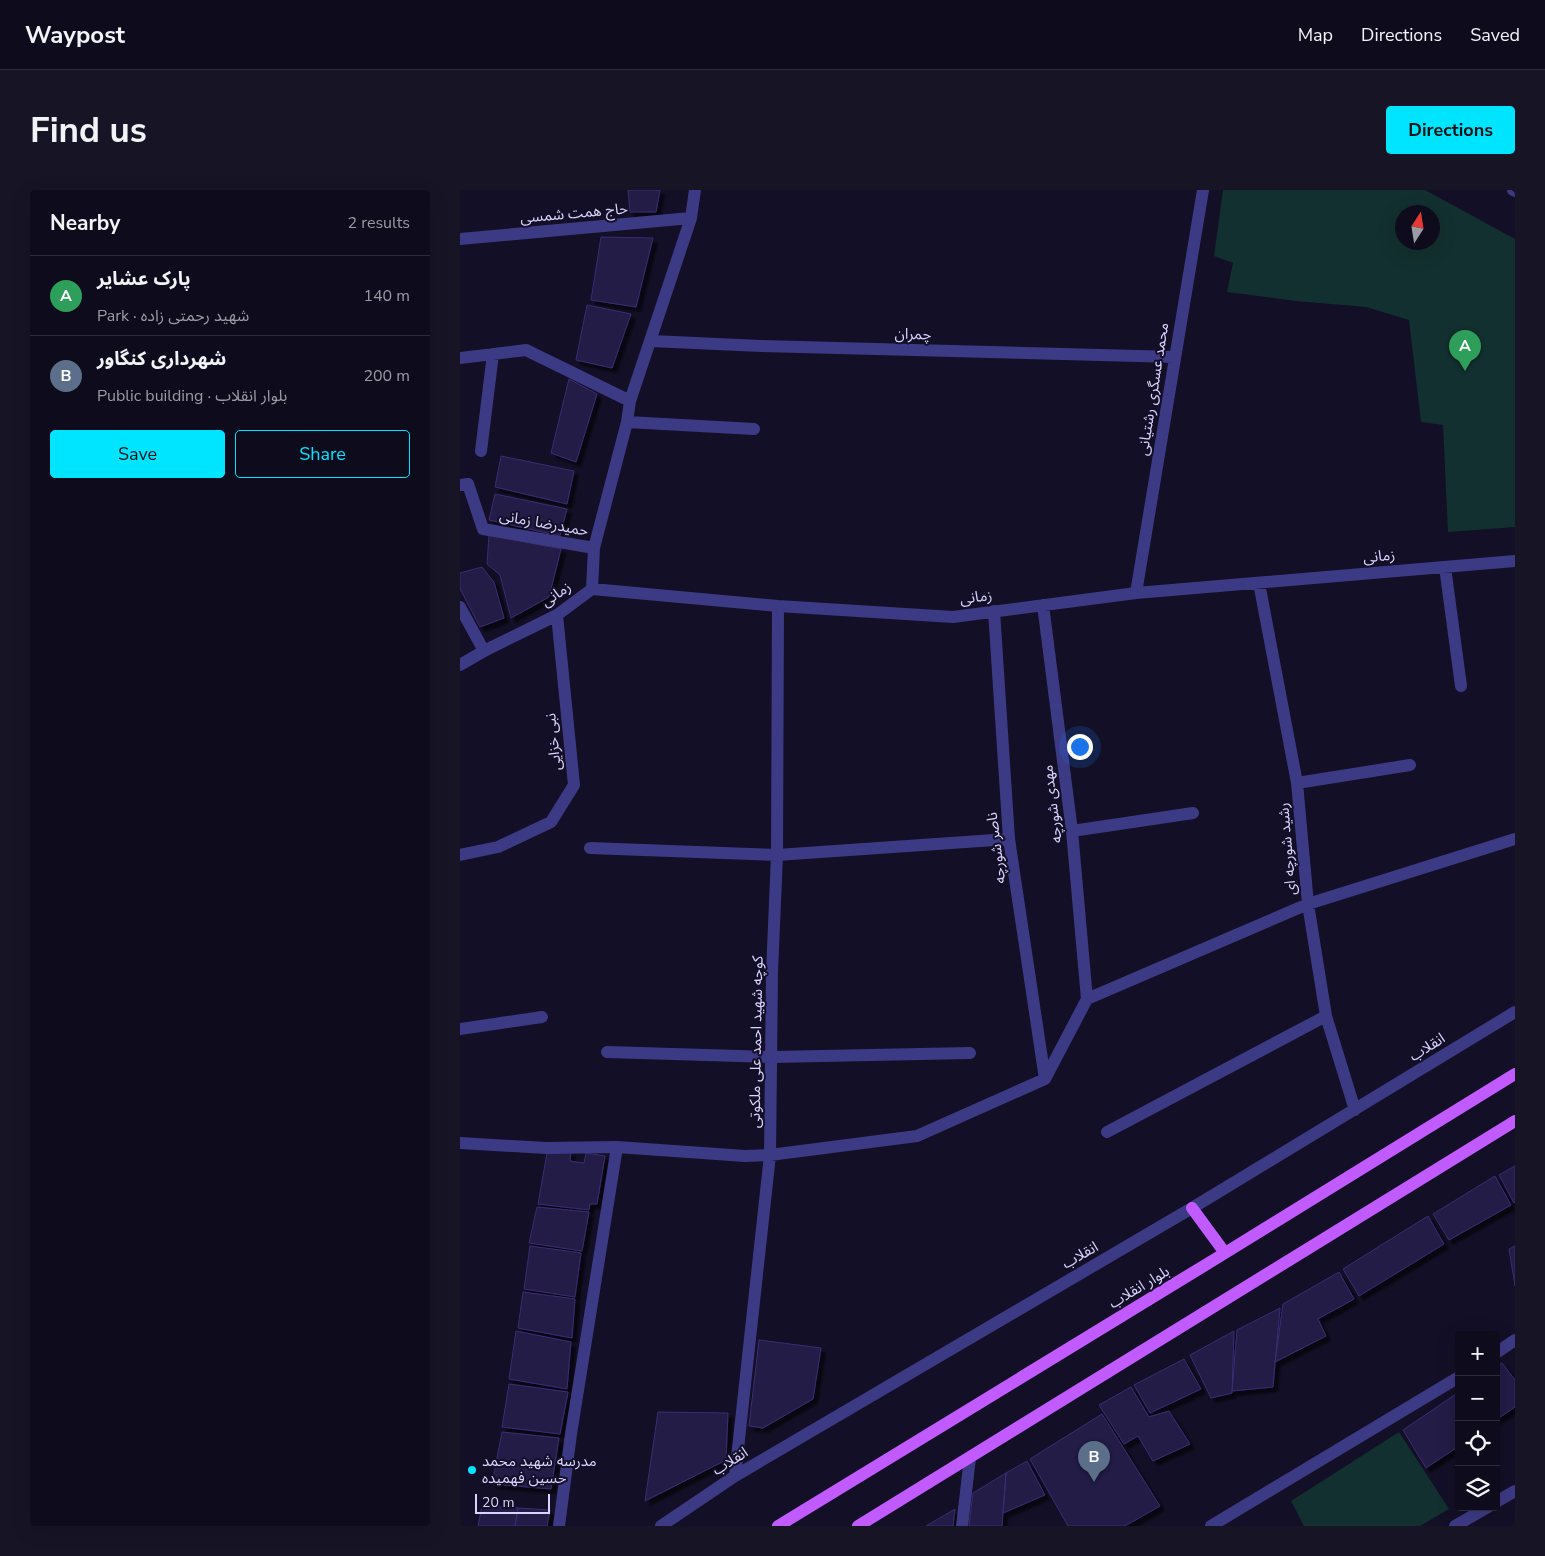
<!DOCTYPE html>
<meta charset="utf-8">
<style>
body{margin:0;font-family:"Nunito Sans","Noto Sans Arabic",sans-serif;background:#171425;color:#f1f3f6}
.controls{position:absolute;right:15px;bottom:15px;display:grid;overflow:hidden;border-radius:5px;box-shadow:0 5px 20px #0002}
.controls button{width:45px;height:45px;display:grid;place-items:center;padding:0;border:0;border-bottom:1px solid #2e2b3b;background:#0e0b1c;color:#f1f3f6;font:25px sans-serif}
.compass{position:absolute;left:935px;top:15px;width:45px;height:45px;border-radius:50%;background:#0e0b1c;box-shadow:0 5px 20px #0002;rotate:12deg}
.scale{position:absolute;left:15px;bottom:12px;width:75px;box-sizing:border-box;padding-left:5px;border:2px solid #d9d4ff;border-top:0;font-size:14px;line-height:18px;white-space:nowrap;color:#d9d4ff;-webkit-text-stroke:4px #130f26;paint-order:stroke}
.you{position:absolute;left:619px;top:556px;width:18px;height:18px;margin:-12px;border:4px solid #fff;border-radius:50%;background:#1a73e8;box-shadow:0 0 0 8px #1a73e833}
.badge{display:grid;place-items:center;width:32px;height:32px;border-radius:50%;background:#00e5ff;color:#fff;font-size:16px;font-weight:700}
.pin{position:absolute;translate:-50% -41px;filter:drop-shadow(0 1px 2px #0008)}
.pin::after{content:'';position:absolute;top:26px;width:18px;height:15px;background:inherit;clip-path:polygon(0 0,100% 0,50% 100%)}
.list{margin:0;padding:0;list-style:none}
h2{display:flex;justify-content:space-between;align-items:center;height:65px;margin:0;padding:0 20px;font-size:21px}
h2 small{font-size:16px;font-weight:400;color:#9b9ba3}
.list li{display:grid;grid-template-columns:32px 1fr auto;gap:15px;align-items:center;box-sizing:border-box;height:80px;padding:0 20px;border-top:1px solid #2e2b3b}
.list b{display:block;font-size:19px;white-space:nowrap}
.list p{margin:0;font-size:16px;white-space:nowrap;color:#9b9ba3}
.list em{font-size:16px;font-style:normal;color:#9b9ba3}
.actions{display:flex;gap:10px;padding:15px 20px}
.actions a{flex:1;padding:11px 0;border:1px solid #00e5ff;border-radius:5px;text-align:center;font-size:18px;color:#00e5ff}
.actions .main{background:#00e5ff;color:#111}
.icon{flex:none;width:28px;height:28px;fill:none;stroke:currentColor;stroke-width:2;stroke-linecap:round;stroke-linejoin:round}
.map{position:relative;flex:none;width:1055px;height:1336px;overflow:hidden;border-radius:5px}
header{display:flex;align-items:center;gap:30px;box-sizing:border-box;height:70px;padding:0 25px;background:#0e0b1c;border-bottom:1px solid #2e2b3b}
header strong{font-size:24px}
nav{display:flex;gap:28px;margin-inline-start:auto;font-size:18px}
.intro{display:flex;align-items:center;justify-content:space-between;box-sizing:border-box;height:120px;padding:0 30px}
h1{margin:0;font-size:35px}
.button{padding:12px 22px;border-radius:5px;background:#00e5ff;color:#111;font-size:18px;font-weight:700}
main{display:flex;gap:30px;padding:0 30px}
aside{flex:1;background:#0e0b1c;border-radius:5px;box-shadow:0 5px 20px #0002}
.map>svg:first-child{display:block}
.green{fill:#12302f;fill-rule:evenodd}
.building{fill:#241b47;stroke:#3b2d73;filter:url(#shadow)}
.lines{fill:none;stroke-linecap:round;stroke-linejoin:round}
.minor{stroke:#3d3a85;stroke-width:12}
.major{stroke:#c25bff;stroke-width:12}
.poi-dot{fill:#00e5ff;stroke:#130f26;stroke-width:2}
.labels{text-anchor:middle;stroke-width:4;stroke-linejoin:round;paint-order:stroke}
.street-label{font-size:15px;fill:#d9d4ff;stroke:#130f26}
.poi-label{font-size:15px;fill:#d9d4ff;stroke:#130f26;text-anchor:start}
</style>
<header>
<strong>Waypost</strong>
<nav><a>Map</a><a>Directions</a><a>Saved</a></nav>
</header>
<div class="intro"><h1>Find us</h1><a class="button">Directions</a></div>
<main>
<aside>
<h2>Nearby<small>2 results</small></h2>
<ul class="list">
<li><span class="badge" style="background:#2e9e5b">A</span><div><b>پارک عشایر</b><p>Park · شهید رحمتی زاده</p></div><em>140 m</em></li>
<li><span class="badge" style="background:#5c6f8a">B</span><div><b>شهرداری کنگاور</b><p>Public building · بلوار انقلاب</p></div><em>200 m</em></li>
</ul>
<div class="actions"><a class="main">Save</a><a>Share</a></div>
</aside>
<div class="map">
<svg width="1055" height="1336" viewBox="0 0 1055 1336">
<defs>
<filter id="shadow"><feDropShadow dx="4.5" dy="4.5" stdDeviation="1" flood-color="#0009"/></filter>
</defs>
<rect width="100%" height="100%" fill="#130f26"/>
<path class="green" d="M763,0H965L1055,49V337L988,342L983,235L961,232L949,130L906,117L836,111L767,102L773,73L754,66ZM942,22H972V52H942Z
M939,1242L989,1319L960,1336H844L831,1311Z"/>
<path class="building" d="M168,0H200L196,22H170Z
M141,47L193,48L176,117L131,110Z
M127,115L171,124L152,178L116,170Z
M109,189L137,204L116,272L91,263Z
M41,266L114,281L107,314L35,297Z
M35,304L107,319L100,346L29,330Z
M29,345L101,359L89,407L51,428L40,385L27,374Z
M22,377L34,392L44,428L20,437L0,399V383Z
M111,962L110,971L124,973L126,963L145,966L137,1014H130L129,1020L78,1014L87,963Z
M1055,976V1012L1054,1013L1039,985Z
M1035,986L1051,1015L989,1050L973,1024Z
M77,1017L129,1022L122,1061L69,1053Z
M968,1026L984,1054L899,1106L883,1079Z
M70,1056L121,1063L115,1107L64,1099Z
M1055,1056V1096L1049,1059Z
M879,1082L894,1109L858,1129L866,1146L815,1172L823,1114Z
M63,1102L115,1109L112,1148L58,1138Z
M820,1118L813,1197L772,1201L777,1140Z
M56,1141L111,1152L107,1199L49,1189Z
M774,1141L772,1203L751,1208L730,1165Z
M299,1150L361,1158L353,1209L303,1238L289,1236Z
M724,1169L741,1199L690,1223L674,1195Z
M1042,1173L1055,1190V1217L1036,1230V1177Z
M49,1194L108,1202L100,1244L42,1237Z
M671,1197L689,1227L709,1221L730,1254L693,1271L678,1246L664,1254L639,1215Z
M999,1202V1256L966,1278L943,1240Z
M198,1222L268,1223L266,1270L185,1311Z
M642,1224L700,1316L665,1336H608L570,1269Z
M42,1242L99,1248L91,1299L32,1294Z
M567,1271L585,1305L543,1323L546,1283Z
M546,1283L542,1336H509L513,1303Z
M22,1316L58,1318L55,1336H18Z
M58,1318L90,1320L87,1336H55Z
M495,1319L493,1336H466Z"/>
<g class="lines">
<path class="minor" d="M1053,0L1055,1
M0,49L231,28
M191,151L301,156L715,167
M0,168L66,160L170,211
M167,232L294,239
M21,261L33,164
M0,295L8,294L23,339L134,358
M985,377L1001,496
M799,393L837,593L848,714L866,826L895,920
M132,399L134,358L167,232L170,211L231,28L235,0
M676,403L743,0
M583,415L612,641L627,809
M0,417L24,461
M534,421L549,649L585,889
M0,475L24,461L97,425L132,399L318,416L493,427L676,403L1055,371
M837,593L950,575
M612,641L733,623
M130,658L317,665L549,649
M0,665L38,657L91,632L114,595L97,425
M0,839L82,827
M147,862L312,867L510,863
M647,942L866,826
M0,953L86,958L157,957L285,966L310,965L457,946L585,889L627,809L848,714L1055,649
M1036,1163L1055,1150
M275,1286L310,965L312,782L317,665L318,416
M1036,1312L1055,1301
M99,1336L111,1244L157,957
M201,1336L275,1286L732,1018L1055,822
M502,1336L510,1268
M751,1336L999,1187
M995,1336L1028,1317"/>
<path class="major" d="M732,1018L765,1063
M318,1336L765,1063L1055,884
M398,1336L1055,931"/>
</g>
<circle class="poi-dot" cx="12" cy="1280" r="5"/>
<g class="labels">
<g class="street-label">
<text transform="translate(114 23) rotate(-5)" y="5">حاج همت شمسی</text>
<text transform="translate(453 144) rotate(1)" y="5">چمران</text>
<text transform="translate(693 199) rotate(-81)" y="5">محمد عسگری رشتیانی</text>
<text transform="translate(84 333) rotate(10)" y="5">حمیدرضا زمانی</text>
<text transform="translate(919 366) rotate(-5)" y="5">زمانی</text>
<text transform="translate(96 404) rotate(-34)" y="5">زمانی</text>
<text transform="translate(516 407) rotate(-7)" y="5">زمانی</text>
<text transform="translate(93 552) rotate(-96)" y="5">نبی خزایی</text>
<text transform="translate(592 614) rotate(-97)" y="5">مهدی شورچه</text>
<text transform="translate(536 658) rotate(-97)" y="5">ناصر شورچه</text>
<text transform="translate(827 659) rotate(-95)" y="5">رشید شورچه ای</text>
<text transform="translate(296 852) rotate(-89)" y="5">کوچه شهید احمد علی ملکوتی</text>
<text transform="translate(967 857) rotate(-32)" y="5">انقلاب</text>
<text transform="translate(620 1065) rotate(-30)" y="5">انقلاب</text>
<text transform="translate(679 1097) rotate(-31)" y="5">بلوار انقلاب</text>
<text transform="translate(270 1271) rotate(-32)" y="5">انقلاب</text>
</g>
<g class="poi-label">
<text x="22" y="1276">مدرسه شهید محمد<tspan x="22" dy="17">حسین فهمیده</tspan></text>
</g>
</g>
</svg>
<div class="controls">
<button>+</button>
<button>−</button>
<button><svg class="icon" aria-label="locate" viewBox="0 0 24 24"><circle cx="12" cy="12" r="6"/><path d="M12 2v4M12 18v4M2 12h4M18 12h4"/></svg></button>
<button><svg class="icon" aria-label="layers" viewBox="0 0 24 24"><path d="M12 4l9 5-9 5-9-5zM3 14l9 5 9-5"/></svg></button>
</div>
<svg class="compass" viewBox="-18 -18 36 36"><path d="M0-13l5 13h-10z" fill="#e53935"/><path d="M0 13l5-13h-10z" fill="#9b9ba3"/></svg>
<div class="scale">20 m</div>
<div class="you"></div>
<div class="pin badge" style="left:1005px;top:181px;background:#2e9e5b">A</div>
<div class="pin badge" style="left:634px;top:1292px;background:#5c6f8a">B</div>
</div>
</main>
